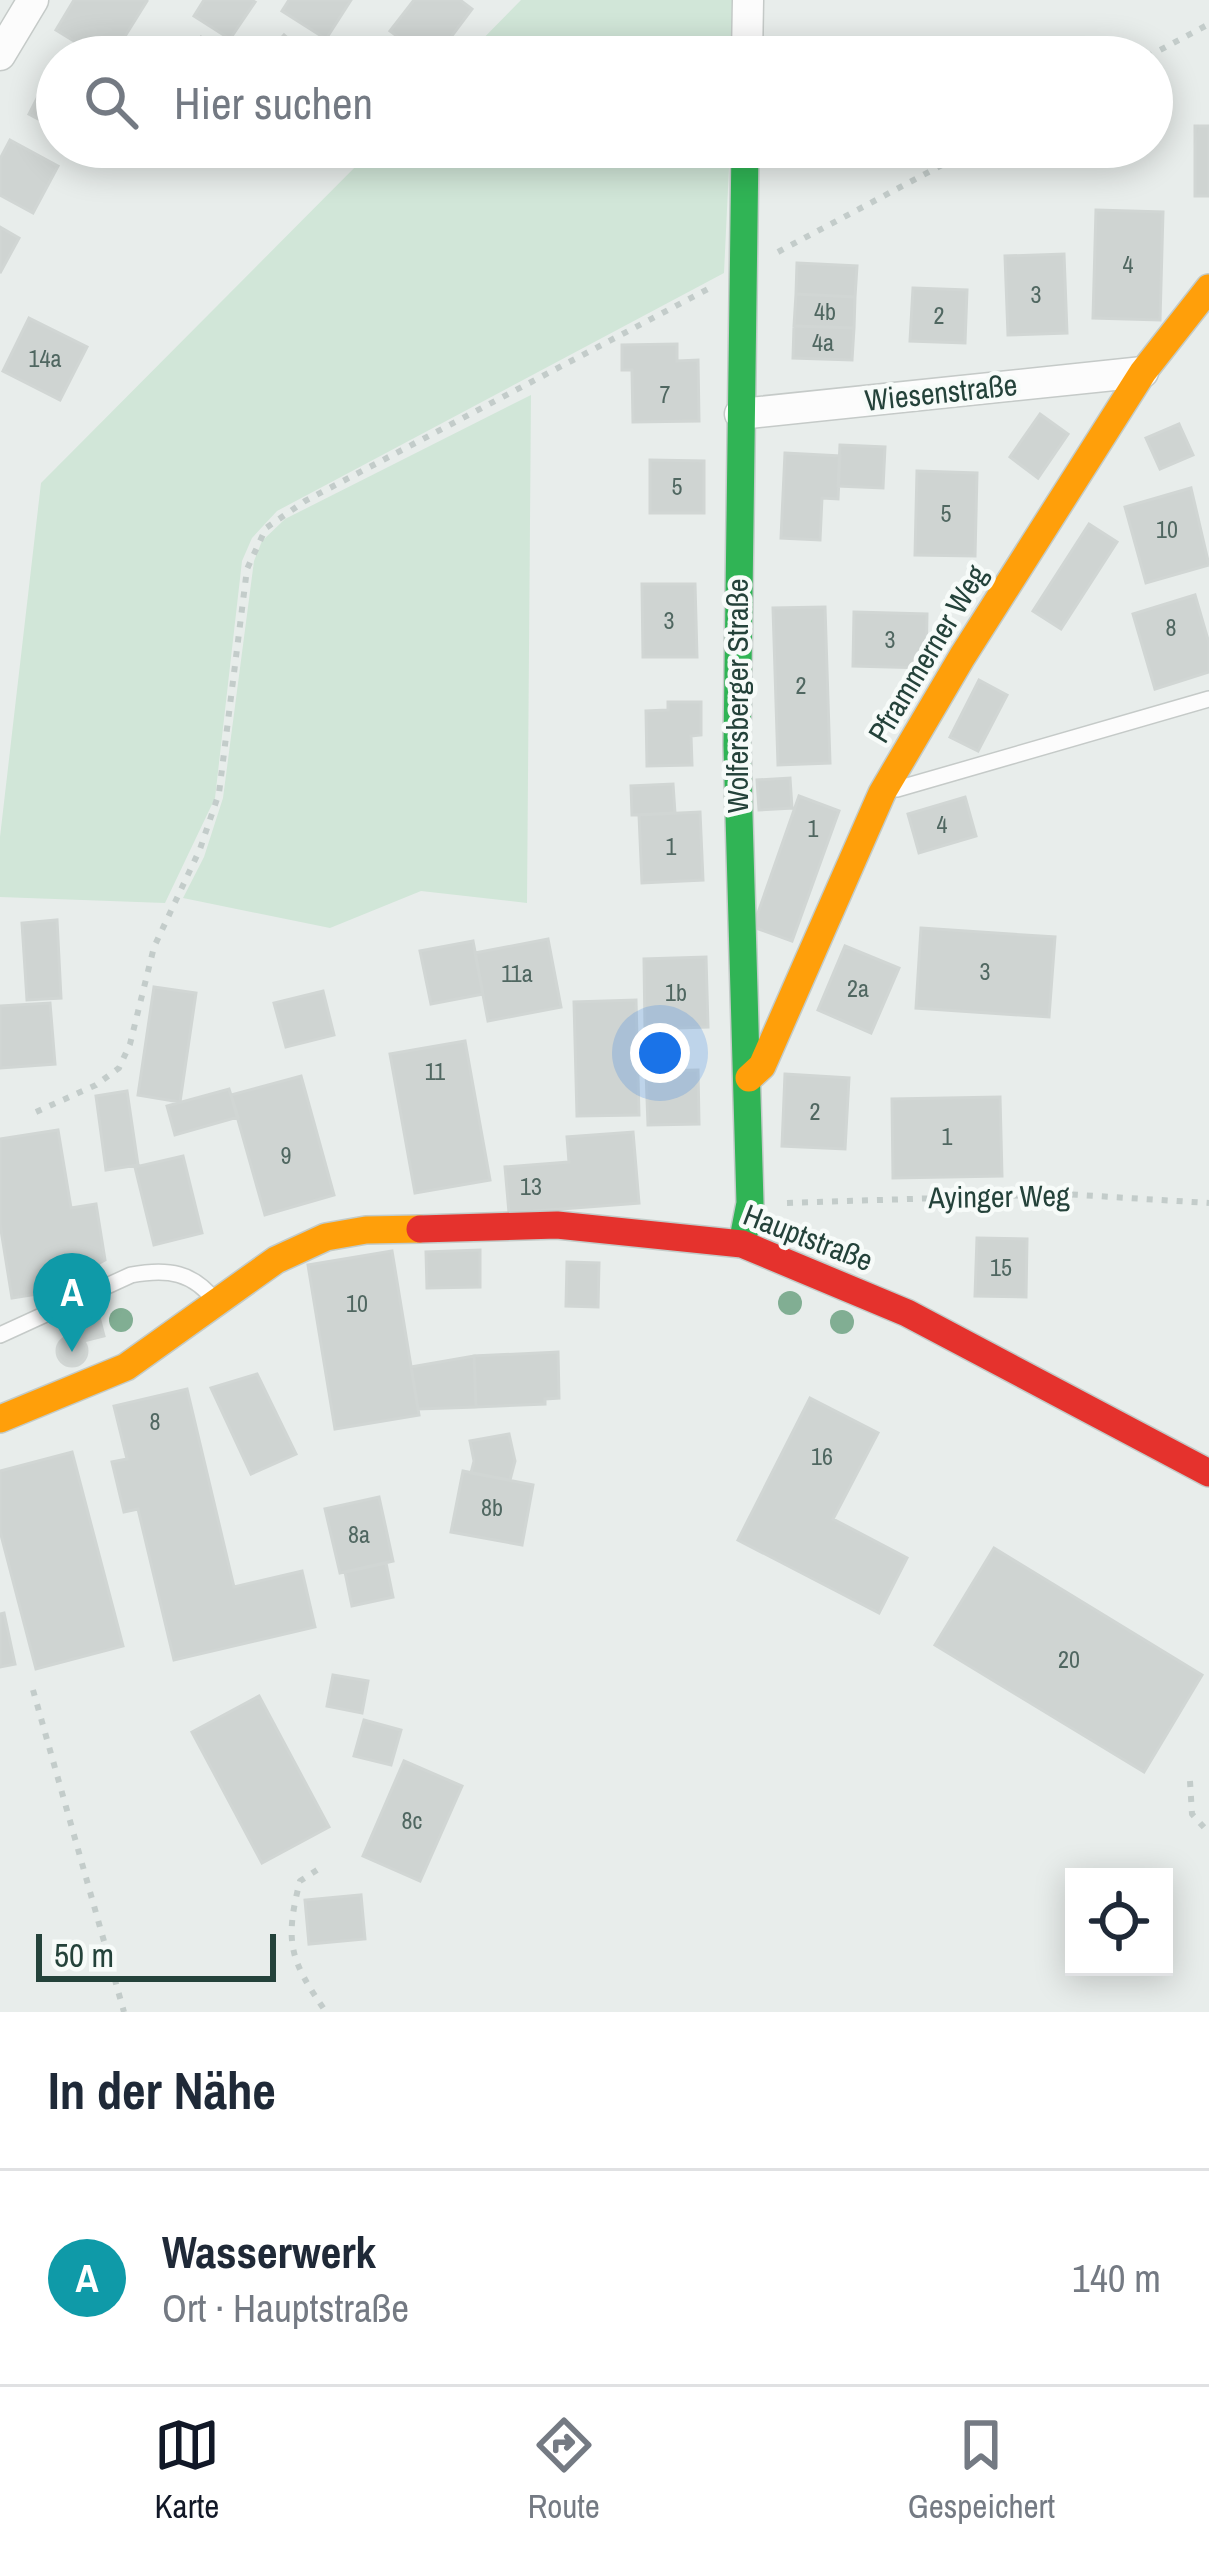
<!DOCTYPE html>
<html lang="de">
<meta charset="utf-8">
<style>
body{margin:0;font-family:"Archivo Narrow",sans-serif;background:#f2f2f3;color:#1f2937}
.controls{position:absolute;right:36px;bottom:36px;display:grid;overflow:hidden;border-radius:0px;box-shadow:0 6px 30px #0003}
.controls button{width:108px;height:108px;display:grid;place-items:center;padding:0;border:0;border-bottom:3px solid #e0e1e3;background:#fff;color:#1f2937;font:60px sans-serif}
.scale{position:absolute;left:36px;bottom:30px;width:240px;box-sizing:border-box;padding-left:12px;border:6px solid #24423a;border-top:0;font-size:33px;line-height:42px;white-space:nowrap;color:#24423a;-webkit-text-stroke:9px #f7fbf9;paint-order:stroke}
.you{position:absolute;left:660px;top:1053px;width:42px;height:42px;margin:-30px;border:9px solid #fff;border-radius:50%;background:#1a73e8;box-shadow:0 0 0 18px #1a73e833}
.badge{display:grid;place-items:center;width:78px;height:78px;border-radius:50%;background:#111827;color:#fff;font-size:39px;font-weight:700}
.pin{position:absolute;translate:-50% -99px;filter:drop-shadow(0 3px 6px #0008)}
.pin::after{content:'';position:absolute;top:63px;width:42px;height:36px;background:inherit;clip-path:polygon(0 0,100% 0,50% 100%)}
.list{margin:0;padding:0;list-style:none}
h2{display:flex;justify-content:space-between;align-items:center;height:156px;margin:0;padding:0 48px;font-size:51px}
h2 small{font-size:39px;font-weight:400;color:#747a83}
.list li{display:grid;grid-template-columns:78px 1fr auto;gap:36px;align-items:center;box-sizing:border-box;height:216px;padding:0 48px;border-top:3px solid #e0e1e3}
.list b{display:block;font-size:45px;white-space:nowrap}
.list p{margin:0;font-size:39px;white-space:nowrap;color:#747a83}
.list em{font-size:39px;font-style:normal;color:#747a83}
.icon{flex:none;width:66px;height:66px;fill:none;stroke:currentColor;stroke-width:2;stroke-linecap:round;stroke-linejoin:round}
.map{position:relative;flex:none;width:1209px;height:2012px;overflow:hidden}
.search{position:absolute;background:#fff;box-shadow:0 6px 30px #0003;left:36px;right:36px;top:36px;height:132px;display:flex;align-items:center;gap:30px;box-sizing:border-box;padding:0 42px;border-radius:66px;color:#747a83;font-size:45px}
.sheet{height:372px;background:#fff}
nav{display:flex;justify-content:space-around;align-items:center;box-sizing:border-box;height:168px;border-top:3px solid #e0e1e3;background:#fff;font-size:33px;color:#747a83}
nav a{display:grid;justify-items:center;gap:6px}
nav .on{color:#111827}
.map>svg:first-child{display:block}
.green{fill:#d1e6d8}
.building{fill:#cfd4d2;stroke:#d1d6d4;stroke-width:3}
.lines{fill:none;stroke-linecap:round;stroke-linejoin:round}
.lane-casing{stroke:#c5cac8;stroke-width:18}
.street-casing{stroke:#c5cac8;stroke-width:33}
.fast-casing{stroke:#c3cbc8;stroke-width:30}
.slow-casing{stroke:#c3cbc8;stroke-width:30}
.jam-casing{stroke:#c3cbc8;stroke-width:30}
.path{stroke:#c3ccca;stroke-width:6;stroke-dasharray:6 9;stroke-linecap:butt}
.lane{stroke:#fcfcfc;stroke-width:15}
.street{stroke:#fcfcfc;stroke-width:30}
.fast{stroke:#30b455;stroke-width:27}
.slow{stroke:#ff9f0a;stroke-width:27}
.jam{stroke:#e5322d;stroke-width:27}
.tree{fill:#81ae93}
.labels{text-anchor:middle;stroke-width:9;stroke-linejoin:round;paint-order:stroke}
.number-label{font-size:24px;fill:#506761}
.street-label{font-size:30px;fill:#24423a;stroke:#f7fbf9}
</style>
<div class="map">
<svg width="1209" height="2012" viewBox="0 0 1209 2012">
<rect width="100%" height="100%" fill="#e8edeb"/>
<path class="green" d="M521,0H737L734,57H465Z
M375,147H730L724,273L277,511L252,538L242,561L215,798L165,903L0,897V837L41,483Z
M531,395L527,903L421,891L330,928L183,898L204,857L223,798L254,561L262,541L285,519Z"/>
<path class="building" d="M74,0H146L147,1L112,57H100L56,30Z
M204,0H251L255,2L230,39L194,16Z
M289,0H351L326,39L282,11Z
M414,0H460L472,9L436,57H425L390,31Z
M284,35L309,57H265Z
M201,37L232,57H189Z
M54,65L57,67V129L29,114Z
M1195,126H1209V196H1195Z
M10,140L58,166L33,213L0,195V159Z
M790,147H878V165H790Z
M1096,210L1163,212L1160,320L1093,318Z
M0,227L19,238L0,273Z
M1064,254L1067,333L1008,335L1005,256Z
M797,263L857,266L855,297L796,294Z
M913,288L967,290L965,343L910,341Z
M796,294L855,297L854,328L794,326Z
M29,318L87,347L60,400L3,371Z
M794,326L854,328L852,360L793,358Z
M677,344V361L698,360L699,421L633,422L632,370H622V345Z
M1040,414L1068,434L1038,478L1010,457Z
M1179,424L1193,455L1160,469L1146,438Z
M840,445L885,447L883,488L838,486Z
M785,453L840,456L838,499L822,498L820,540L781,538Z
M650,460L704,461V513H650Z
M917,471L977,473L975,556L915,555Z
M1191,488L1209,565L1146,583L1125,507Z
M1089,524L1117,542L1061,629L1033,611Z
M642,584H695L697,657H643Z
M1195,595L1209,643V672L1155,689L1133,614Z
M825,607L830,763L778,765L773,608Z
M854,612L927,614L926,668L853,666Z
M979,680L1007,695L978,751L950,737Z
M668,702H701V735L691,736L692,765L647,766L646,711L668,710Z
M790,778L792,808L759,810L757,780Z
M673,784L675,813L632,815L631,786Z
M799,796L839,811L792,941L753,927Z
M965,797L976,836L919,853L908,814Z
M700,812L703,880L642,883L639,815Z
M57,920L61,998L27,1000L22,923Z
M921,928L1055,937L1049,1017L916,1008Z
M548,939L561,1007L488,1021L475,953Z
M473,941L483,994L431,1004L420,951Z
M845,946L899,968L871,1033L818,1010Z
M706,957L708,1027L645,1029L644,959Z
M154,987L196,993L180,1102L138,1095Z
M323,991L334,1035L286,1047L274,1003Z
M636,1000L639,1115L577,1116L574,1002Z
M50,1003L55,1064L0,1068V1006Z
M465,1041L490,1180L415,1193L390,1054Z
M698,1070L699,1124L648,1125L646,1071Z
M785,1074L849,1078L845,1149L782,1146Z
M301,1076L334,1195L265,1215L231,1095Z
M229,1089L238,1117L175,1135L167,1106Z
M127,1091L138,1165L106,1170L96,1096Z
M1000,1097L1002,1176L893,1178L892,1099Z
M58,1130L71,1208L96,1204L105,1260L74,1277L75,1288L12,1298L0,1224V1139Z
M633,1132L639,1203L509,1213L505,1167L569,1162L567,1137Z
M183,1156L202,1233L154,1245L135,1167Z
M977,1238L1027,1239L1026,1297L975,1296Z
M480,1250V1287L427,1288L426,1252Z
M392,1251L419,1415L335,1429L308,1265Z
M567,1262L599,1263L598,1307L566,1306Z
M99,1317L104,1336L84,1341L74,1336L72,1325Z
M57 1351a15 15 0 1 1 30 0a15 15 0 1 1-30 0Z
M558,1352L559,1398L545,1399V1404L476,1407L474,1356Z
M474,1356L476,1407L418,1409L411,1367Z
M257,1374L296,1454L251,1474L211,1388Z
M187,1389L234,1587L302,1571L315,1627L174,1660L138,1509L124,1512L112,1462L127,1459L114,1406Z
M810,1398L878,1433L833,1519L907,1558L879,1613L738,1540Z
M509,1434L515,1461L510,1480L471,1473L474,1461L470,1441Z
M72,1452L123,1646L36,1669L0,1531V1471Z
M463,1471L533,1485L522,1545L451,1532Z
M379,1497L393,1561L340,1573L325,1509Z
M994,1548L1202,1675L1144,1772L935,1645Z
M386,1563L393,1597L352,1606L345,1572Z
M4,1613L15,1664L0,1667V1614Z
M333,1675L368,1681L362,1713L327,1706Z
M259,1696L329,1827L262,1863L192,1732Z
M364,1720L401,1730L391,1765L354,1756Z
M404,1761L462,1786L420,1881L363,1856Z
M361,1895L365,1939L309,1944L305,1900Z"/>
<g class="lines">
<defs>
<path id="lane" d="M897,789L1209,699
M0,1335L131,1275C168,1268 193,1272 216,1302"/>
<path id="street" d="M0,55L33,0
M747,57L748,0
M740,414L1143,372"/>
<path id="fast" d="M742,1244L750,1203L737,745L745,147"/>
<path id="slow" d="M749,1078L762,1066L882,793L962,657L1143,372L1209,288
M0,1419L126,1367L276,1260L326,1237L366,1230L420,1229"/>
<path id="jam" d="M420,1229L557,1225L742,1244L907,1313L1209,1473"/>
</defs>
<use href="#lane" class="lane-casing"/>
<use href="#street" class="street-casing"/>
<use href="#fast" class="fast-casing"/>
<use href="#slow" class="slow-casing"/>
<use href="#jam" class="jam-casing"/>
<path class="path" d="M1147,57L1209,24
M778,252L976,147
M36,1112L96,1085L119,1068L130,1044L154,947L200,849L219,793L247,569L266,528L305,501L708,289
M787,1203L1064,1194L1209,1203
M33,1690L124,2012
M1190,1781L1192,1814L1209,1833
M317,1870L300,1881C284,1943 290,1960 326,2012"/>
<use href="#lane" class="lane"/>
<use href="#street" class="street"/>
<use href="#fast" class="fast"/>
<use href="#slow" class="slow"/>
<use href="#jam" class="jam"/>
</g>
<g class="tree">
<circle cx="790" cy="1303" r="12"/>
<circle cx="121" cy="1320" r="12"/>
<circle cx="842" cy="1322" r="12"/>
</g>
<g class="labels">
<g class="number-label">
<text x="1128" y="273">4</text>
<text x="1036" y="303">3</text>
<text x="825" y="320">4b</text>
<text x="939" y="324">2</text>
<text x="823" y="351">4a</text>
<text x="45" y="367">14a</text>
<text x="665" y="403">7</text>
<text x="677" y="495">5</text>
<text x="946" y="522">5</text>
<text x="1167" y="538">10</text>
<text x="669" y="629">3</text>
<text x="1171" y="636">8</text>
<text x="890" y="648">3</text>
<text x="801" y="694">2</text>
<text x="942" y="833">4</text>
<text x="813" y="837">1</text>
<text x="671" y="855">1</text>
<text x="985" y="980">3</text>
<text x="517" y="982">11a</text>
<text x="858" y="997">2a</text>
<text x="676" y="1001">1b</text>
<text x="435" y="1080">11</text>
<text x="815" y="1120">2</text>
<text x="947" y="1145">1</text>
<text x="286" y="1164">9</text>
<text x="531" y="1195">13</text>
<text x="1001" y="1276">15</text>
<text x="357" y="1312">10</text>
<text x="155" y="1430">8</text>
<text x="822" y="1465">16</text>
<text x="492" y="1516">8b</text>
<text x="359" y="1543">8a</text>
<text x="1069" y="1668">20</text>
<text x="412" y="1829">8c</text>
</g>
<g class="street-label">
<text transform="translate(941 393) rotate(-6)" y="10">Wiesenstraße</text>
<text transform="translate(928 654) rotate(-59)" y="10">Pframmerner Weg</text>
<text transform="translate(738 696) rotate(-90)" y="10">Wolfersberger Straße</text>
<text transform="translate(999 1197) rotate(-1)" y="10">Ayinger Weg</text>
<text transform="translate(808 1238) rotate(21)" y="10">Hauptstraße</text>
</g>
</g>
</svg>
<div class="controls">
<button><svg class="icon" aria-label="locate" viewBox="0 0 24 24"><circle cx="12" cy="12" r="6"/><path d="M12 2v4M12 18v4M2 12h4M18 12h4"/></svg></button>
</div>
<div class="scale">50 m</div>
<div class="you"></div>
<div class="pin badge" style="left:72px;top:1352px;background:#0f9aa8">A</div>
<div class="search"><svg class="icon" aria-label="search" viewBox="0 0 24 24"><circle cx="10" cy="10" r="6"/><path d="M15 15l6 6"/></svg>Hier suchen</div>
</div>
<section class="sheet">
<h2>In der Nähe<small></small></h2>
<ul class="list">
<li><span class="badge" style="background:#0f9aa8">A</span><div><b>Wasserwerk</b><p>Ort · Hauptstraße</p></div><em>140 m</em></li>
</ul>
</section>
<nav>
<a class="on"><svg class="icon" aria-label="map" viewBox="0 0 24 24"><path d="M3 6l6-2 6 2 6-2v14l-6 2-6-2-6 2zM9 4v14M15 6v14"/></svg>Karte</a>
<a><svg class="icon" aria-label="directions" viewBox="0 0 24 24"><path d="M12 3l9 9-9 9-9-9zM9 14v-3h6M13 9l2 2-2 2"/></svg>Route</a>
<a><svg class="icon" aria-label="saved" viewBox="0 0 24 24"><path d="M7 4h10v16l-5-4-5 4z"/></svg>Gespeichert</a>
</nav>
